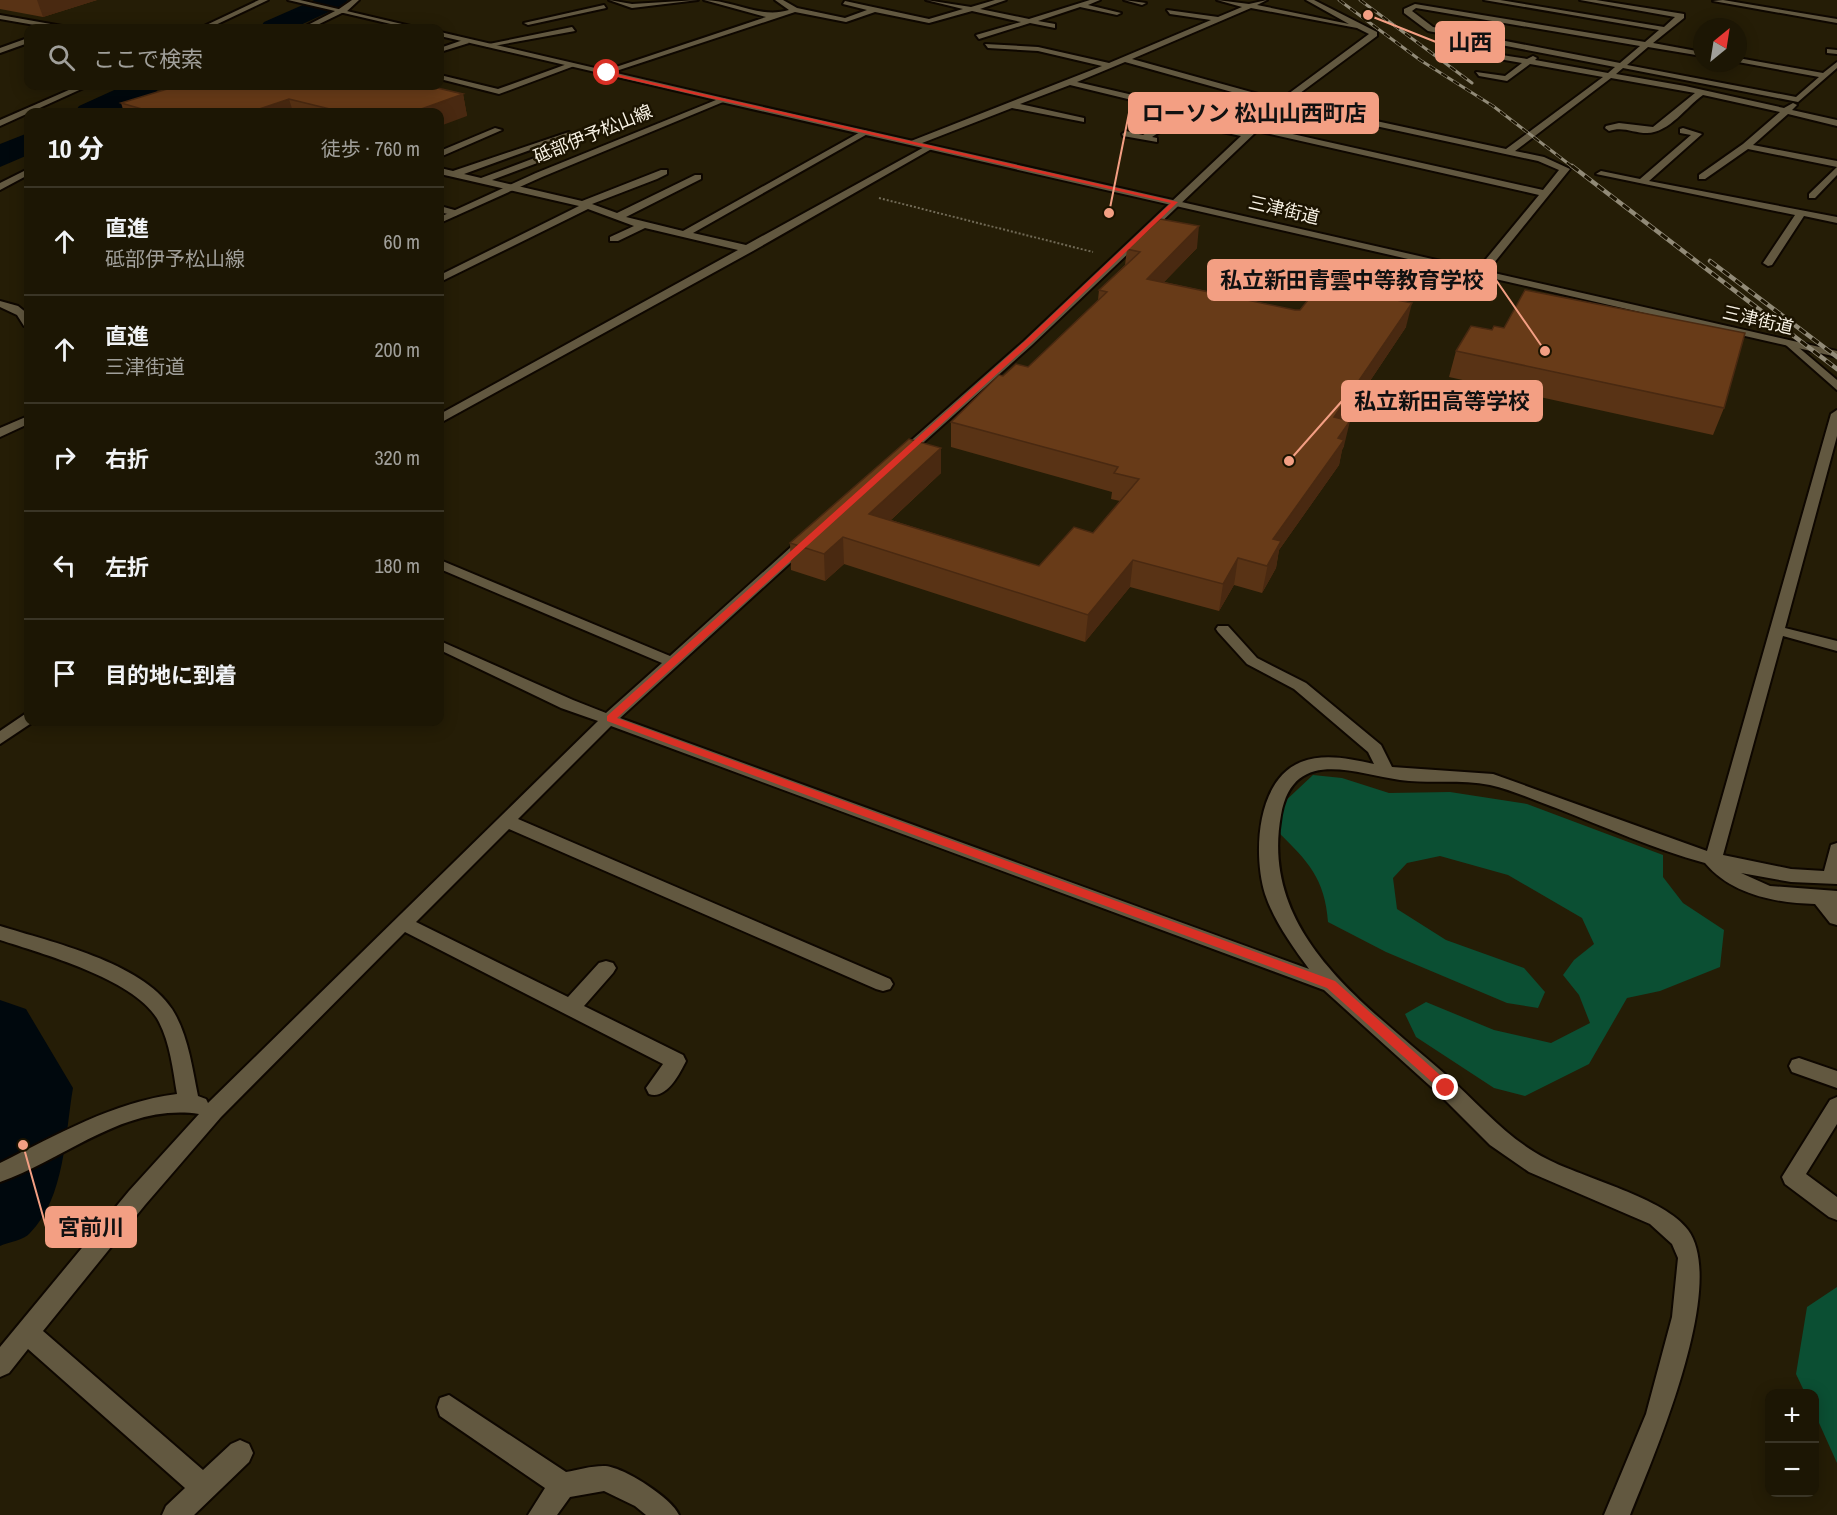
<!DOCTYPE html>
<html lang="ja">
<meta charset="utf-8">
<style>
body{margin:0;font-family:"Archivo Narrow","Noto Sans JP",sans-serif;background:#251f0e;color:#f1f3f6}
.controls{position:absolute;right:18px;bottom:18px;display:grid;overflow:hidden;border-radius:12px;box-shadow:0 3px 15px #0003}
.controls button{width:54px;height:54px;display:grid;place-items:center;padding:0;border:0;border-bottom:2px solid #3a3526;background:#1c1604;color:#f1f3f6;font:30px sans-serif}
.compass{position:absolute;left:1693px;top:18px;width:54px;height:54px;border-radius:50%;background:#1c1604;box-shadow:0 3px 15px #0003;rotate:30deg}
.stop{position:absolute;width:18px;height:18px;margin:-14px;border:4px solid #d93025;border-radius:50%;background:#fff}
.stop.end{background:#d93025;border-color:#fff;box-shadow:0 2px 6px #0008}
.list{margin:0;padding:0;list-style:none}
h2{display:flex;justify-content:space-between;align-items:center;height:78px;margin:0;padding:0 24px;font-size:26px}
h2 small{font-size:20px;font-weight:400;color:#a09f9a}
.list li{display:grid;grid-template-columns:39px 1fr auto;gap:18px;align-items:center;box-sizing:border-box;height:108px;padding:0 24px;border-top:2px solid #3a3526}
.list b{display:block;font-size:22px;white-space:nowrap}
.list p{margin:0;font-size:20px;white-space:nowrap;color:#a09f9a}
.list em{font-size:20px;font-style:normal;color:#a09f9a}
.icon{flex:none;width:33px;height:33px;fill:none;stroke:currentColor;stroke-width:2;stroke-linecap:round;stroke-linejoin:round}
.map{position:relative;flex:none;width:1837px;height:1515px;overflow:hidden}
.search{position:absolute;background:#1c1604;box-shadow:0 3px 15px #0003;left:24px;top:24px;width:420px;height:66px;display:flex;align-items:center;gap:15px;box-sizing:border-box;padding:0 21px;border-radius:12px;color:#a09f9a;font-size:22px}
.panel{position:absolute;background:#1c1604;box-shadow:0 3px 15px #0003;left:24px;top:108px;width:420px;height:618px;border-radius:12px}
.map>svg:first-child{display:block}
.forest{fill:#0b4f33}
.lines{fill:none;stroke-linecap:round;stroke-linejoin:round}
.river{fill:#00080d;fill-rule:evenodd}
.service-casing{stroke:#0e0700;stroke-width:4}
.minor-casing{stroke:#0e0700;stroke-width:4}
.tertiary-casing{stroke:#0e0700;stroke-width:4}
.secondary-casing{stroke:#0e0700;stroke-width:4}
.path{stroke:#716a56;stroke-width:2;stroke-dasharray:2 2;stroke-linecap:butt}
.service{fill:#625840;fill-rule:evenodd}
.minor{fill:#625840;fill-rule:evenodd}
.tertiary{fill:#625840;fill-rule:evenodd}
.secondary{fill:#625840;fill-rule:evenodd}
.rail-far1-casing{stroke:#918a77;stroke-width:3}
.rail-casing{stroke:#918a77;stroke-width:4.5}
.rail-far1{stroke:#1b1300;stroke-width:2;stroke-dasharray:7;stroke-linecap:butt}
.rail{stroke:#1b1300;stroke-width:3;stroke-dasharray:8;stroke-linecap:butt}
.wall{fill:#593315}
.shaded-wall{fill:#492911}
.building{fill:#683b18;stroke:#492911;stroke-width:1.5}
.route{fill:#d93025}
.labels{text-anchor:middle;stroke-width:5;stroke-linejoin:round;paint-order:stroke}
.far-street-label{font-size:18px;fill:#f8f2e4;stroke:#1b1300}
.leader{fill:none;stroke:#f39f83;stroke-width:2}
.callout-dot{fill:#f39f83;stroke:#1b1300;stroke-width:2}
.callout{fill:#f39f83;stroke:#f39f83;stroke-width:2}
.callout-label{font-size:22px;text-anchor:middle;font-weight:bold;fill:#111}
</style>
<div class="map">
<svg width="1837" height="1515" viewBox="0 0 1837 1515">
<rect width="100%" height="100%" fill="#251d06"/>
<path class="forest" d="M1313,775L1342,778L1389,793L1450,792L1527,804L1663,855V877L1683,903L1724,930L1720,967L1660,991L1627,998L1589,1064L1525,1096L1494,1088L1416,1037L1405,1014L1426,1002L1494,1030L1551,1043L1590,1023L1579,995L1563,975L1574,960L1594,944L1582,918L1508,875L1440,856L1407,863L1393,878L1397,909L1446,940L1524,968L1545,992L1538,1008L1507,1003L1386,952L1328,922C1325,879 1308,861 1278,832L1282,804Z
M1837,1287V1463L1815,1414L1814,1394L1805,1393L1796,1374L1807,1307Z"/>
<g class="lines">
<path class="river" d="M314,0H348L344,5L294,28H260L264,22Z
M123,86H161L156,92L113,112H75L79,106Z
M28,133V155L0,167V144Z
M0,1000L26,1009L73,1088C65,1134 65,1198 30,1233C24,1240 9,1242 0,1246Z"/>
<defs>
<path id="service" d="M466,39L469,43L440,52V48Z
M570,63L577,65L499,94L440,79V75L498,89Z"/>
<path id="minor" d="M609,0L632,4L698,0L632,8Z
M704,0C733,0 760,19 789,10L775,0H783L797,8L845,18L867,10L843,4L845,1L929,19L963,9L926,0L971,7L995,0H1006L980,9L1029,19L1090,0H1100L1088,5L1121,13L1117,15L1080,7L1038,21L1055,24V28L1030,23L979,39L976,35L1021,22L972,11L929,23L875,12L846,22L795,12L604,75V71L766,17Z
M1124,0L1146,3L1142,5Z
M1217,0L1249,4L1267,0L1257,5L1349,24L1306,0H1314L1377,32V36L1288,102L1506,149L1603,77L1530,64L1507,81L1479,76L1476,72L1505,76L1522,63L1453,51L1450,47L1527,59L1533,56L1537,58L1535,60L1608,73L1615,67L1428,31L1404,13V9L1415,4L1645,42L1659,30L1484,0H1500L1664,27L1675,17L1580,0H1596L1684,14V18L1653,43L1702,52V56L1648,47L1627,65L1796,97L1819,77L1738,62V58L1823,73L1837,62V68L1798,102L1623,68L1616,74L1685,86L1784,108L1793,103L1797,105L1792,110L1837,120V126L1788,114L1753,145L1837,161V167L1748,149L1705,179H1699V175L1743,144L1780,112L1703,95C1687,106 1669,133 1647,133C1633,133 1623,126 1609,131L1605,128L1606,126L1619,123L1653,127L1695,93L1611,78L1515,151L1544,157L1570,169L1485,274H1477V270L1539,195L1257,131L1032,345L905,459H897V453L1024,341L1241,136L1175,122L1152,137L1157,138V142L1123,136L1122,134L1126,131L1143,135L1167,120L1130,112V108L1140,102L1070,85L1020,104L1084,118V122L1012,108L917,145H911V141L1102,66L1038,51L988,48L985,44L1038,47L1109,63L1211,20L1170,14L1167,10L1218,17L1242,7ZM1251,8L1357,28L1369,34L1280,100L1132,59ZM1416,8L1640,46L1620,63L1433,27L1412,11ZM1125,62L1275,104L1245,132L1140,109L1150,103V99L1077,82ZM1283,106L1538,161L1559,170L1543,190L1261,127Z
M1723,0L1837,19V23L1713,1Z
M604,5L606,8L528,25L524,23Z
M339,9L346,11L311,28H302Z
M0,15L62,26L66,28H52L0,19Z
M572,27L575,31L488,47L484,45Z
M25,39H28V43L0,53V48Z
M1827,49L1837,50V54L1827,53Z
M495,128L502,130L440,157V151Z
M1683,128L1702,134L1649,181L1837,217V223L1804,216L1772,265L1768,266L1763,263L1795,215L1596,174L1601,171L1640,179L1691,135L1680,133V129Z
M864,130L871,132L693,233L746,245L928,145L935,147L753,251L440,423V414L738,250L645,228L618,241H610V237L634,226L588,209L440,282V275L579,206L440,174V168L453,171L569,132V136L464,174L481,178L561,148L564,149V153L492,180L582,201L661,170H667V174L657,179L592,204L617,213L695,175H701V179L626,217L683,231Z
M1837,167V175L1815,198H1809V194Z
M28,169V175L0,190V183Z
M440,206L458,211L460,213L455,216L440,212Z
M0,301L18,306L28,314V327L24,326L17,315L0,307Z
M1791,341L1837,380V390L1787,346L1785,344Z
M1837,410V436L1785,628L1837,641V651L1783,636L1723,855L1791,869L1824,871L1831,845L1837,843V884L1791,882L1741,873L1770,886L1837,891V925L1830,923L1815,904C1776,903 1732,895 1705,863C1654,849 1605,827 1556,808C1534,800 1512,790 1490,785C1461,779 1430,784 1400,780C1353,773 1293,747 1281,815C1259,935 1367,1005 1446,1075C1479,1104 1507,1139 1547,1159C1583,1178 1665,1198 1688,1230C1728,1285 1654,1456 1630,1515H1604L1646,1414L1672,1317L1678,1258L1672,1244L1650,1224L1529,1172L1490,1145L1439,1094L1324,990L611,726L518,819L890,979L893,984L890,989L883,991L876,989L509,829L416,922L568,997L599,963L606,961L613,963L616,968L613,973L584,1006L683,1055L686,1061C679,1075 666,1100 649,1094L646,1088L663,1064L405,932L221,1117L145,1205L43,1331L203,1470L231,1444L240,1440L249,1444L253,1453L249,1462L194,1515H162L166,1506L185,1488L28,1349L9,1373L0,1377V1347L129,1191L199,1114C125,1103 66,1159 0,1182V1163C57,1135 113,1102 177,1094C173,1070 170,1043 159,1022C138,980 43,954 0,940V926C51,942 141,962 172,1009C188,1034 192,1067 198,1096L206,1099L208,1103L598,721L561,708L440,650V641L573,700L606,713L662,663L440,569V560L670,656L801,538H811V544L620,718L1309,969C1292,946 1274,921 1265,894C1253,855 1256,780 1301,762C1325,753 1350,759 1374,764L1368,752L1294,689L1247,664L1218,632L1216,629L1218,626H1228L1257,658L1306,683L1381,745L1392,767L1493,774L1707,851L1831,414Z
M28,712V722H33L0,744V731Z
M1799,1058L1837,1071V1088L1792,1072L1789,1066L1792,1060Z
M1837,1097V1124L1806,1174L1837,1197V1220L1829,1217L1785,1184L1782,1177L1830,1100Z
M449,1395L566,1472C578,1470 591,1466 603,1466C621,1465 672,1498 679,1515H646L635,1506L604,1491L570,1497L557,1515H528L545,1488L440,1416L437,1407L440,1398Z"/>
<path id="tertiary" d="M352,0H359L345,13H339V9Z
M724,98L1837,351V357L721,102Z"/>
<path id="secondary" d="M259,0H268L209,28H200Z
M288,0H300L419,28H408Z
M440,32L724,98L728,100L542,177L440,223V217L536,173L716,100L440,36Z
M78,86H88L0,126V120Z
M28,416V424L0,437V428Z"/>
</defs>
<use href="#service" class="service-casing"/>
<use href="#minor" class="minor-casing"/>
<use href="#tertiary" class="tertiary-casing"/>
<use href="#secondary" class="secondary-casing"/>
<path class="path" d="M879,198L1093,252"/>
<use href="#service" class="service"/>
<use href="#minor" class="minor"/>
<use href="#tertiary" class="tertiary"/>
<use href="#secondary" class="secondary"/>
<defs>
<path id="rail-far1" d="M1339,0L1420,60L1493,106L1574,168
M1360,0L1472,83"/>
<path id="rail" d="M1572,166L1837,369
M1710,261L1837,357"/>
</defs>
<use href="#rail-far1" class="rail-far1-casing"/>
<use href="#rail" class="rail-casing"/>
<use href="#rail-far1" class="rail-far1"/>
<use href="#rail" class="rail"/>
</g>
<path class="wall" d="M0,0H97L43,17L0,9Z
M463,94L467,116L440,112H124L121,103Z
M1197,248L1164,282L1295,310L1406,327L1344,420V446L1342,450L1339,465L1279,550L1276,568L1262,593L1234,585L1219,611L1130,587L1085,642L844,564L825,581L791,570L790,543L941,448V473L891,520L1039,566L1093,533L1120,501L1111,499L1112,492L951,447V422L1003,376L1028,367L1098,300L1099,290L1125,265L1127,249Z
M1456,351L1724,408L1713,435L1449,377Z"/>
<path class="shaded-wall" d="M37,0H97L43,17Z
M463,94L467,116L440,126V112H413Z
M289,99L293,112H250Z
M1199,226L1197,248L1145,302L1147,279Z
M1412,303L1406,327L1329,442L1334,417Z
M1350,421L1344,446L1342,450L1339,465L1279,550L1276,568L1262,593L1273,539L1338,438Z
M941,448V473L869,540V514Z
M843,537L844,564L825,581L824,554Z
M1238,558L1234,585L1219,611L1223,584Z
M1133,560L1130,587L1085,642L1088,615Z"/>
<path class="building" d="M177,86H429L463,94L413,112H342L289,99L250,112H152L121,103Z
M1160,219L1199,226L1147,279L1295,310H1300L1320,285L1412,303L1334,417L1350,421L1338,438L1344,440L1273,539L1281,541L1267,566L1238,558L1223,584L1133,560L1088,615L843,537L824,554L790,543L909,439L941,448L869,514L1039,566L1074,527L1093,533L1139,479L1114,473L1118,467L951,422L999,375L1003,376L1016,364L1028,367L1107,292L1099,290L1140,252L1127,249Z
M1525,290L1745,333L1724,408L1456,351L1471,326L1492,330L1494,326L1504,328Z"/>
<path class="route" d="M607,72L1178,202L1030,344L617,718L1335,981L1450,1084V1091H1442L1327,988L607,721V716L1025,341L1171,203L605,74Z"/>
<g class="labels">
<g class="far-street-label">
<text transform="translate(593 134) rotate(-22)" y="6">砥部伊予松山線</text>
<text transform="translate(1284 210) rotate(13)" y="6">三津街道</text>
<text transform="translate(1758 320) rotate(13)" y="6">三津街道</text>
</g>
</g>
<path class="leader" d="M1368 15L1436 42M1109 213L1129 113M1545 351L1496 280M1289 461L1342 401M23 1145L46 1227"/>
<g class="callout-dot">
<circle cx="1368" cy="15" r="6"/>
<circle cx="1109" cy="213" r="6"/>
<circle cx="1545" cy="351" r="6"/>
<circle cx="1289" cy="461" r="6"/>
<circle cx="23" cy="1145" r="6"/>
</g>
<g class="callout">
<rect x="1436" y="22" width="68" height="40" rx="6"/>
<rect x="1129" y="93" width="249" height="40" rx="6"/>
<rect x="1208" y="260" width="288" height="40" rx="6"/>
<rect x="1342" y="381" width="200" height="40" rx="6"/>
<rect x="46" y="1207" width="90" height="40" rx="6"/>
</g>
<g class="callout-label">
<text x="1470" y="50">山西</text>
<text x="1254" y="121">ローソン 松山山西町店</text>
<text x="1352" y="288">私立新田青雲中等教育学校</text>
<text x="1442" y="409">私立新田高等学校</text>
<text x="91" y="1235">宮前川</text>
</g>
</svg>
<div class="controls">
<button>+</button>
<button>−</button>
</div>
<svg class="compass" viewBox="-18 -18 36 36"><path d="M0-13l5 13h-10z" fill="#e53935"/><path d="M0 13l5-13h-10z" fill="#a09f9a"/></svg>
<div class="stop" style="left:607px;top:73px"></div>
<div class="stop end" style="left:1446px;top:1088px"></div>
<div class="search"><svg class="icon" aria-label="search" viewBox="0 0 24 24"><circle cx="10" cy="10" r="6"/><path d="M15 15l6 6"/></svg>ここで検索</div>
<section class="panel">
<h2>10 分<small>徒歩 · 760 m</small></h2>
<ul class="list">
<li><svg class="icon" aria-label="ahead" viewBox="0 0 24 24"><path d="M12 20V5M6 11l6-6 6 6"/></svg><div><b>直進</b><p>砥部伊予松山線</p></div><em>60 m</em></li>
<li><svg class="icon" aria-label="ahead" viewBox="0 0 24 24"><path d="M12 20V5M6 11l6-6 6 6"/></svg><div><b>直進</b><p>三津街道</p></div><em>200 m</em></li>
<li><svg class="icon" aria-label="right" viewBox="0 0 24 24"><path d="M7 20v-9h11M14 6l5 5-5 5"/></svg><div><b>右折</b></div><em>320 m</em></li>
<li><svg class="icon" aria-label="left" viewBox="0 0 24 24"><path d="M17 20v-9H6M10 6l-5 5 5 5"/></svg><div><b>左折</b></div><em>180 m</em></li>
<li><svg class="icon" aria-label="arrive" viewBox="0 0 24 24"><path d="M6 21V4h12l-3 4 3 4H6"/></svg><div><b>目的地に到着</b></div></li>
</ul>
</section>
</div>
